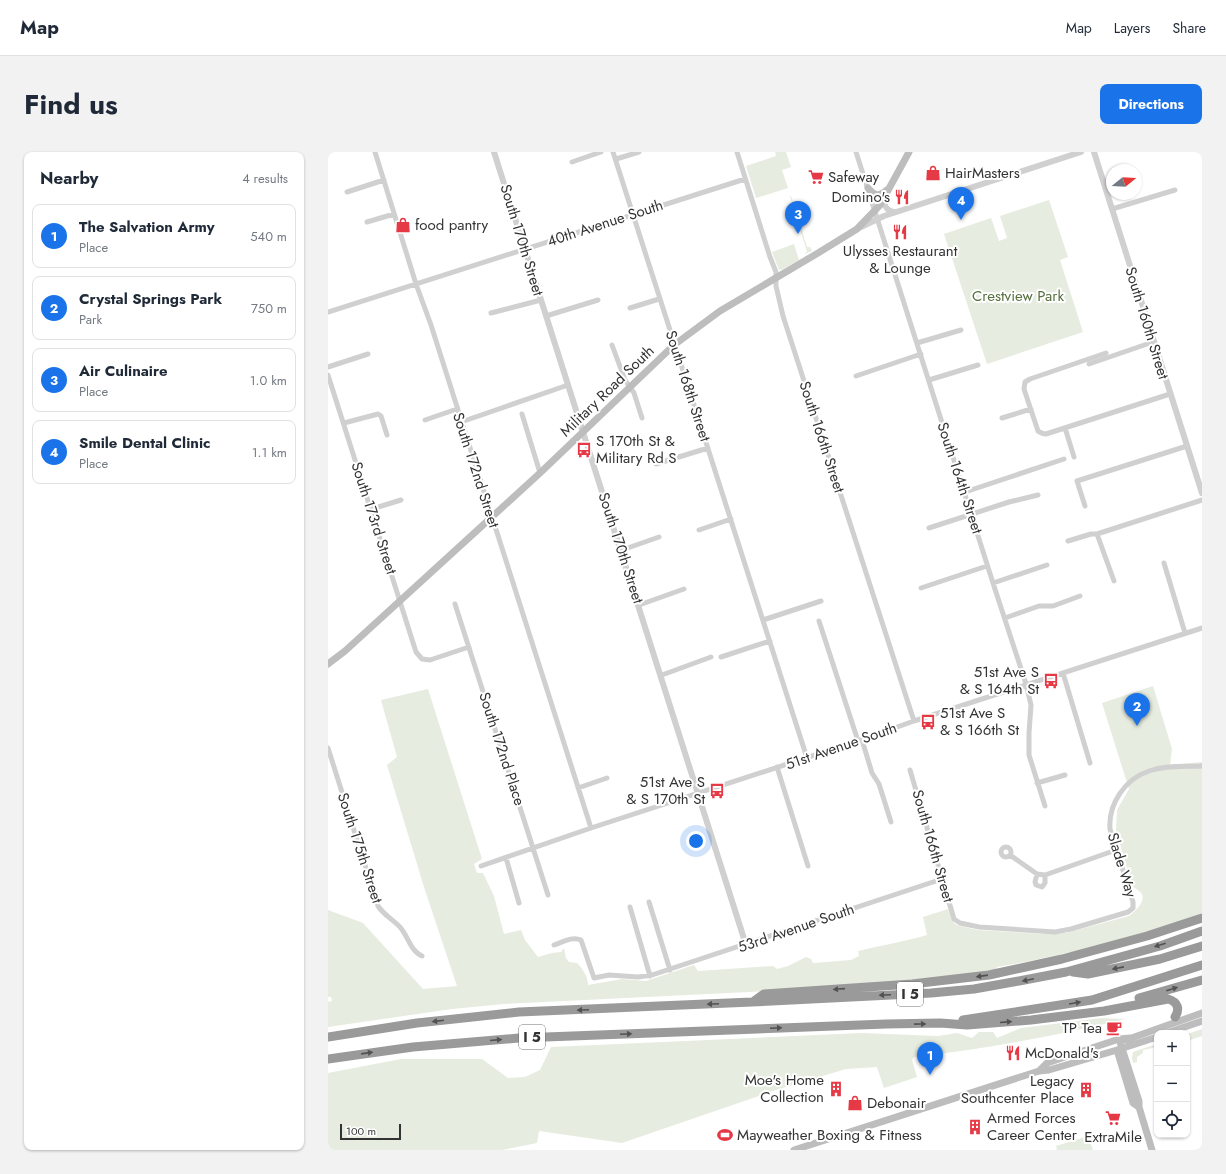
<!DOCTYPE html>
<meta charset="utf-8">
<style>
body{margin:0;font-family:Jost,sans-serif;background:#f2f2f3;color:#1f2937}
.controls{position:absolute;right:12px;bottom:12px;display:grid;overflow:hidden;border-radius:8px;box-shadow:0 1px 3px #0004}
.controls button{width:36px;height:36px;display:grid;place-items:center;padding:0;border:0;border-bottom:1px solid #e0e1e3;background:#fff;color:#1f2937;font:20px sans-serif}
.compass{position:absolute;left:778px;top:12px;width:36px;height:36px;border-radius:50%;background:#fff;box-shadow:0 1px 3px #0004;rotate:72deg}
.scale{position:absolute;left:12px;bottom:10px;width:61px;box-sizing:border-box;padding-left:4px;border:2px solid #333;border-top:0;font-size:11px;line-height:14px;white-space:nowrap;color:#333;-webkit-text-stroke:3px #fff;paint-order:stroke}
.you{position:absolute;left:368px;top:689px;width:14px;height:14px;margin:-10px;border:3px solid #fff;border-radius:50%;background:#1a73e8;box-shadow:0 0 0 6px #1a73e833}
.badge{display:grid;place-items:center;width:26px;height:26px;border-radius:50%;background:#1a73e8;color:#fff;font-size:13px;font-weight:700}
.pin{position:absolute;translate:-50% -33px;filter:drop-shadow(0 1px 2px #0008)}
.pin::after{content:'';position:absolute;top:21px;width:14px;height:12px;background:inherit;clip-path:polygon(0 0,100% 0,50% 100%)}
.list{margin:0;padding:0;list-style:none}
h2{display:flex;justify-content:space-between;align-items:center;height:52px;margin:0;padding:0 16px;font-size:17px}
h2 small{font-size:13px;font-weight:400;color:#747a83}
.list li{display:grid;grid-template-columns:26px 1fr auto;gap:12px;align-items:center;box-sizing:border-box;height:64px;margin:0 8px 8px;padding:0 8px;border:1px solid #e0e1e3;border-radius:8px}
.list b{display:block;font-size:15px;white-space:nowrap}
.list p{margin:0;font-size:13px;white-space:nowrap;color:#747a83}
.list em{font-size:13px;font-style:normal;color:#747a83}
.icon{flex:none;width:22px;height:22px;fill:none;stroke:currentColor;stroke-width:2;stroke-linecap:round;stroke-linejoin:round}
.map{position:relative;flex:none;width:874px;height:998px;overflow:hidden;border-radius:8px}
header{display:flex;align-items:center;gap:24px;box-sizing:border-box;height:56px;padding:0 20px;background:#fff;border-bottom:1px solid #e0e1e3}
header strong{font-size:19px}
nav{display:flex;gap:22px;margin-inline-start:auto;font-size:14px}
.intro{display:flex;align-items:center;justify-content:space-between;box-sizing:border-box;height:96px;padding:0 24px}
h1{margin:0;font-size:28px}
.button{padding:10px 18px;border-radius:8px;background:#1a73e8;color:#fff;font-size:14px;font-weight:700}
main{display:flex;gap:24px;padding:0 24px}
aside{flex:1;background:#fff;border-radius:8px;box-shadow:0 1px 3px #0004}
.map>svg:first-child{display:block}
.green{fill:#e6ecdf}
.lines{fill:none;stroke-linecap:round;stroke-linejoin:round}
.minor{stroke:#d0d0d0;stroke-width:5}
.tertiary{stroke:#d0d0d0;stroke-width:6}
.secondary{stroke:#bdbdbd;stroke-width:7}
.motorway{stroke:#9a9a9a;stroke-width:9}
.oneway{fill:#525252}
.labels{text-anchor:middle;stroke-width:4;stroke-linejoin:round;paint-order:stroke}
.shield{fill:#fff;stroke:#707070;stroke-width:1}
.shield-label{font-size:14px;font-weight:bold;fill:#333}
.poi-label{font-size:15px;fill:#333;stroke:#fff;text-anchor:start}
.street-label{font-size:15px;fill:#333;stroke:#fff}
.park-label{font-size:15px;fill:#56703f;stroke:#fff}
</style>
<header>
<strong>Map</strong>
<nav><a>Map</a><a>Layers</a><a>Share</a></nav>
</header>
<div class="intro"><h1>Find us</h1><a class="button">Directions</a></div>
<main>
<aside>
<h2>Nearby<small>4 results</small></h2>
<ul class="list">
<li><span class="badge">1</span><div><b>The Salvation Army</b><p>Place</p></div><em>540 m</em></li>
<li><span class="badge">2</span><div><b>Crystal Springs Park</b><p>Park</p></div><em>750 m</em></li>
<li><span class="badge">3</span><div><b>Air Culinaire</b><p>Place</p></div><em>1.0 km</em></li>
<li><span class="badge">4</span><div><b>Smile Dental Clinic</b><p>Place</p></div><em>1.1 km</em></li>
</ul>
</aside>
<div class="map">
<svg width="874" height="998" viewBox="0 0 874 998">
<rect width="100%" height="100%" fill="#fff"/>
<path class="green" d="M447,0H458L463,15L454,18L460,36L428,46L418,14L448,4Z
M462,44H463L479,95H482L484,99L477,102V101L479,100L467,60L463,61V60L466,58Z
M721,48L740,105L732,108L755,180L659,212L616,82L663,66L671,89L679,86L672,64Z
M466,92L471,108L455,117L451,118L444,100Z
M825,534L844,597L842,613L874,610V761C834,779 787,789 744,801L742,800L702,809L669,815L668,818L607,826L441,839L176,852L124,857L0,875V850L4,849L3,845H0V758L35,771L95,837L129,834L96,735L59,613L69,605L53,548L100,537L154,707L146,712L149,721H155L166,744L176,782L193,778L197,788L210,805L224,801L233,800L236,796L238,806L241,810L249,811C255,817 260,825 260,833L294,827L318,829L366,813L370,819L445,814L449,817L460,814L478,805L483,807L485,811L523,808L531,804L530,799C553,793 576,790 599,783L595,765L620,757L626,771L629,773L649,778L714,782L738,781L801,764C808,759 821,747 811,739C809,737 807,736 805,735L788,679L789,658L801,637L774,551Z
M774,866L797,867C727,884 657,897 586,905L584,908L589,925L556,936L549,915L518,917L448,938L294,991L211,979L209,991L174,998H0V921L73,907H154L180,926L197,925L212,918L223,895L533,881L610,884L629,881L644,886L651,880H665L669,886L693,876Z
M874,877V884L859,889V882Z
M829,892V895L815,898V901L809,905V910L805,911L804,906L805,900Z
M760,984L765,998H729L728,994Z"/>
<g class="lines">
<path class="minor" d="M47,0L88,132L103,173L263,676
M285,0L479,606
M409,0L442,105L448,120V134L455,164L586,569
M528,0L665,431L698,532L703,553L701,581V603L717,654
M288,7L311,0
M244,10L273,0
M19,40L56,28
M784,57L847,38
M39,70L66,62
M302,156L331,147
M0,160L417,27
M163,161L213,148
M218,164L270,148
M589,191L633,178
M284,193L297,228L306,241L314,266
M778,201L702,227L697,230L696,237L710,279C713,281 714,282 718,282L842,242
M761,212L825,190
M0,215L40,202
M0,223L88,500L94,507L102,508L141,495
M528,224L593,202
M601,228L650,213
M194,262L212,321
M674,266L703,257
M97,268L129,257
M133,270L240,233
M16,271L50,262L53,264L59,283
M737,276L746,305
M328,312L380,296
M637,340L736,307
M757,354L749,329L859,294
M44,357L73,348
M601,376L681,350L710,343
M371,378L403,367
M769,382L786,429
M740,389L763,382H769L874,348
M294,398L331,385
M836,411L857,481
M665,431L719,413
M593,436L659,414
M127,452L220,743
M311,453L356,437
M677,466L711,454H725L752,444
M435,468L493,449
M491,469L530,589
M393,505L442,489
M735,521L762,611
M334,523L383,505
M534,588L544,621L551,632L563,670
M0,596L50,754C56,763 64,767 71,774C80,783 82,799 94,804
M449,615L480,714
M582,618L626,767L632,771L651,775L727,780L743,777L800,760L805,756V750L782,677C780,652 797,627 821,619C838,613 857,615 874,614
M709,631L737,623
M250,636L279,626
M673 700a5 5 0 1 1 10 0a5 5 0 1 1-10 0Z
M682,703L709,722L717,723L788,698
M178,706L191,751
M153,714L263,676L530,589L586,569L874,476
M709,722L707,730L708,733L714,735L717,731V723
M321,750L342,818
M302,755L322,824
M226,793C235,790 244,784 253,788L266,826L281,823L310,825L324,823L614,727"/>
<path class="tertiary" d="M166,0L418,793
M766,0L874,341
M556,46C556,54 558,59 567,60
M533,75L556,64L753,0"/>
<path class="secondary" d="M540,36C547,44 551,45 559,38
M0,512L17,499L212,321L346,193L392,159L490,101L529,77L552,53L581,0
M839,881L874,869
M791,887L811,949V955L824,998
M798,888L874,861
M789,898L805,951L811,955
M711,919L719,911L791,887L802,886
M466,998L711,919L721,918L789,898L829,885"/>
<path class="motorway" d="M745,820L760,822L832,807L874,794
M811,846L874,828
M425,850L436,842L584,832L661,823L734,807L819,784L874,766
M635,868L764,848L874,813
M0,885L89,871L191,860L424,850L603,841L646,837L691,829L738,820L832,794L874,779
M0,907L85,895L191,886L558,872L612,871L639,873L703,868L776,859L840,847C850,850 852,857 847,865"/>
</g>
<defs><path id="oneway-solid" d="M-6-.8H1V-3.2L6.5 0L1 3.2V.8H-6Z"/></defs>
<g class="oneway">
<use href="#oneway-solid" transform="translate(832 793) rotate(163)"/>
<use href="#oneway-solid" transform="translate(790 816) rotate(169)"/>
<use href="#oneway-solid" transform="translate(654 824) rotate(172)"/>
<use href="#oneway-solid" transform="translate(700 828) rotate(168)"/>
<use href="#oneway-solid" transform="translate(511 837) rotate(176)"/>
<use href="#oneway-solid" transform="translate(844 837) rotate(-17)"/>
<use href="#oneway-solid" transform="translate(557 843) rotate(177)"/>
<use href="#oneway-solid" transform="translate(747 851) rotate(-10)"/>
<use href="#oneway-solid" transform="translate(385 852) rotate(178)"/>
<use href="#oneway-solid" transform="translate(255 858) rotate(178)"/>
<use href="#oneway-solid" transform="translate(110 869) rotate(173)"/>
<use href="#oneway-solid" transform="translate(678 870) rotate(-5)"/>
<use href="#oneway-solid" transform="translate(592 872) rotate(-1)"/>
<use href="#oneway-solid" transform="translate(448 876) rotate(-2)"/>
<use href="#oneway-solid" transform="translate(298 882) rotate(-2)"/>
<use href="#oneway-solid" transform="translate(168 888) rotate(-5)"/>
<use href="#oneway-solid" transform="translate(39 901) rotate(-8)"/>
</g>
<defs>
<symbol id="shop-bare" viewBox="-9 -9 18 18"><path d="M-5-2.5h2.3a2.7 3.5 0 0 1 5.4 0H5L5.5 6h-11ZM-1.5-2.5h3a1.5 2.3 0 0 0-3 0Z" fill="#e63946" stroke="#fff" stroke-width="2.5" paint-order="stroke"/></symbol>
<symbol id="supermarket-bare" viewBox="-9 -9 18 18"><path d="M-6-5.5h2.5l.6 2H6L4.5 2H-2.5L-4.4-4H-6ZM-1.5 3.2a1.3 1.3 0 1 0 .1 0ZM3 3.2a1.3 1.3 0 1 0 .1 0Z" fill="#e63946" stroke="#fff" stroke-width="2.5" paint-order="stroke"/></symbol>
<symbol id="restaurant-bare" viewBox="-9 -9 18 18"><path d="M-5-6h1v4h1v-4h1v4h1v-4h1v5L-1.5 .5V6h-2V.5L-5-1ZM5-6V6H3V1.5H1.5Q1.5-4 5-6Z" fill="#e63946" stroke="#fff" stroke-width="2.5" paint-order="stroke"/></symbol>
<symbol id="bus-bare" viewBox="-9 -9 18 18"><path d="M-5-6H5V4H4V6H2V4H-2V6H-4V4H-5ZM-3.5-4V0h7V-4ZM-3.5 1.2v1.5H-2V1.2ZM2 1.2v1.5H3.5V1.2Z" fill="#e63946" stroke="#fff" stroke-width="2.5" paint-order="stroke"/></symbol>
<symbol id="cafe-bare" viewBox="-9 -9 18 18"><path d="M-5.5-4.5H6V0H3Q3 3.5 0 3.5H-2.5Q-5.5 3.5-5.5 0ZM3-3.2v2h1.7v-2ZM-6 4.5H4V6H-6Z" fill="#e63946" stroke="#fff" stroke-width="2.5" paint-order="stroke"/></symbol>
<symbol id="building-bare" viewBox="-9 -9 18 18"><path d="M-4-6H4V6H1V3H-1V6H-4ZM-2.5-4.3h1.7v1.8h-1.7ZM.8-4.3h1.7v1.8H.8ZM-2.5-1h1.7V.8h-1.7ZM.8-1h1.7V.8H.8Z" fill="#e63946" stroke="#fff" stroke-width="2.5" paint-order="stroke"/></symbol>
<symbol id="stadium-bare" viewBox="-9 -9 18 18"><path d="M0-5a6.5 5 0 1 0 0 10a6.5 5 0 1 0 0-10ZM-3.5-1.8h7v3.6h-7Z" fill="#e63946" stroke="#fff" stroke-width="2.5" paint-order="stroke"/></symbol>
</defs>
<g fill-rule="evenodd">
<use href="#shop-bare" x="594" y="10" width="22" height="22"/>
<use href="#supermarket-bare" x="477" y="14" width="22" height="22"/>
<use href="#restaurant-bare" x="563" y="34" width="22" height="22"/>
<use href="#shop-bare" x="64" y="62" width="22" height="22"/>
<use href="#restaurant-bare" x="561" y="69" width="22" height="22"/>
<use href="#bus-bare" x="245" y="287" width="22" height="22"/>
<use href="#bus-bare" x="712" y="518" width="22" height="22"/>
<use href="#bus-bare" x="589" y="559" width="22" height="22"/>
<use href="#bus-bare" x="378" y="628" width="22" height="22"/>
<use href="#cafe-bare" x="775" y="865" width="22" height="22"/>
<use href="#restaurant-bare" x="674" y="890" width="22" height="22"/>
<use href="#building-bare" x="497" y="926" width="22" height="22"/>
<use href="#building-bare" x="747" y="927" width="22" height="22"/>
<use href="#shop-bare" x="516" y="940" width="22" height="22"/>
<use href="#supermarket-bare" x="774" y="955" width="22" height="22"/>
<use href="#building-bare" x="636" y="964" width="22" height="22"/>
<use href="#stadium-bare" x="386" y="972" width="22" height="22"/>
</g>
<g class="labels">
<g class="shield">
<rect x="569" y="830" width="26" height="24" rx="3"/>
<rect x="191" y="873" width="26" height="24" rx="3"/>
</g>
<g class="shield-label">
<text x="582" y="847">I 5</text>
<text x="204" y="890">I 5</text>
</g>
<g class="poi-label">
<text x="617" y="26">HairMasters</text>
<text x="500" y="30">Safeway</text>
<text x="562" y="50" text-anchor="end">Domino's</text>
<text x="87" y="78">food pantry</text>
<text x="572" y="104" text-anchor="middle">Ulysses Restaurant<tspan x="572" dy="17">&amp; Lounge</tspan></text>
<text x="268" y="294">S 170th St &amp;<tspan x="268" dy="17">Military Rd S</tspan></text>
<text x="711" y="525" text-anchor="end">51st Ave S<tspan x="711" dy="17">&amp; S 164th St</tspan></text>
<text x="612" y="566">51st Ave S<tspan x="612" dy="17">&amp; S 166th St</tspan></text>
<text x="377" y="635" text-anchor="end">51st Ave S<tspan x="377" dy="17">&amp; S 170th St</tspan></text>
<text x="774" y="881" text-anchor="end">TP Tea</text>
<text x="697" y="906">McDonald's</text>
<text x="496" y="933" text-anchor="end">Moe's Home<tspan x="496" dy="17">Collection</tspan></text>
<text x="746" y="934" text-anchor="end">Legacy<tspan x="746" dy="17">Southcenter Place</tspan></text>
<text x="539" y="956">Debonair</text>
<text x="659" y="971">Armed Forces<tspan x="659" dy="17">Career Center</tspan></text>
<text x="409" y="988">Mayweather Boxing &amp; Fitness</text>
<text x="785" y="990" text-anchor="middle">ExtraMile</text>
</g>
<g class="street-label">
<text transform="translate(277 71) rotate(-18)" y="5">40th Avenue South</text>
<text transform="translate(194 88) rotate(73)" y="5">South 170th Street</text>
<text transform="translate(819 171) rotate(73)" y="5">South 160th Street</text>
<text transform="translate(360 234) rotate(72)" y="5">South 168th Street</text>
<text transform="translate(279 239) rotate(-44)" y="5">Military Road South</text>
<text transform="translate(494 285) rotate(72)" y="5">South 166th Street</text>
<text transform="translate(148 318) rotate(72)" y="5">South 172nd Street</text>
<text transform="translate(632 326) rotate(72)" y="5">South 164th Street</text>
<text transform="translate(46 366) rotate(72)" y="5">South 173rd Street</text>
<text transform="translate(293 396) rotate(72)" y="5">South 170th Street</text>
<text transform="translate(513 594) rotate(-19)" y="5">51st Avenue South</text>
<text transform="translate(174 597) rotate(72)" y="5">South 172nd Place</text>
<text transform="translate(605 694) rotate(74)" y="5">South 166th Street</text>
<text transform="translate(32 696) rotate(72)" y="5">South 175th Street</text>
<text transform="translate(794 713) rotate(73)" y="5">Slade Way</text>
<text transform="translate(468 776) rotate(-19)" y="5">53rd Avenue South</text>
</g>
<g class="park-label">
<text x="690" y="149">Crestview Park</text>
</g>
</g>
</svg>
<div class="controls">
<button>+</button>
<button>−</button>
<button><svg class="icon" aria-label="locate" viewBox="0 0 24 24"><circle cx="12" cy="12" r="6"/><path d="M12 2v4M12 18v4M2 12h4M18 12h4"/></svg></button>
</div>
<svg class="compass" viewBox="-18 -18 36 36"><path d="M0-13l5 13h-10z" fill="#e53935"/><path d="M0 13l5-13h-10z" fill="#747a83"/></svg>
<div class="scale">100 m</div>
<div class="you"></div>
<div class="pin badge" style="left:602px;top:923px">1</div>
<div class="pin badge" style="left:809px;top:574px">2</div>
<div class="pin badge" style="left:470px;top:82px">3</div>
<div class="pin badge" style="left:633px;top:68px">4</div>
</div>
</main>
